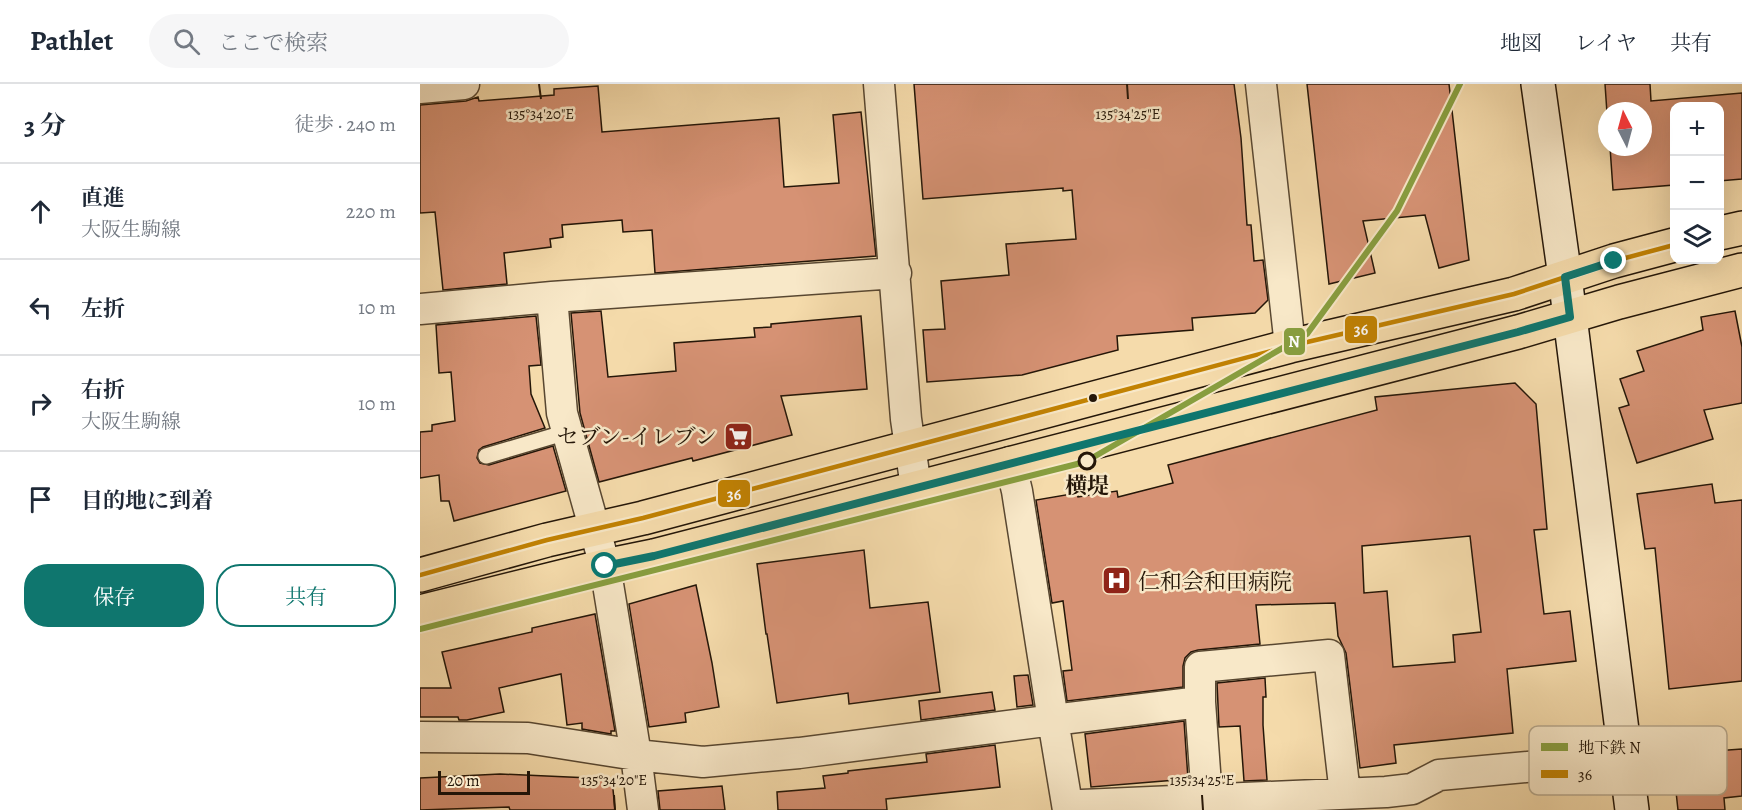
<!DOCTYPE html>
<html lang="ja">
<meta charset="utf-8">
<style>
body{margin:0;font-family:Alegreya,"Noto Serif JP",serif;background:#f6f6f7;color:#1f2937}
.controls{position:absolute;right:18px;top:18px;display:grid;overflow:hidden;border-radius:12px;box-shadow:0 6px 24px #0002}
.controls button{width:54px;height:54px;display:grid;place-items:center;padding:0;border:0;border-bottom:2px solid #e0e1e3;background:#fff;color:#1f2937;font:30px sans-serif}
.compass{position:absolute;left:1178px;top:18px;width:54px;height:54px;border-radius:50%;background:#fff;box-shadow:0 6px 24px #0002;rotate:354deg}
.scale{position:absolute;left:18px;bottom:15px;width:92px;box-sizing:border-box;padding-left:6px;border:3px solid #241608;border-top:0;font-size:16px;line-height:21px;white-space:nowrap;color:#241608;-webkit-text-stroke:4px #f8e8c8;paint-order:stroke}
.stop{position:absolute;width:18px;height:18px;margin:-14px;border:4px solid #0f766e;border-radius:50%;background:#fff}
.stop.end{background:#0f766e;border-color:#fff;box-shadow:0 2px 6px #0008}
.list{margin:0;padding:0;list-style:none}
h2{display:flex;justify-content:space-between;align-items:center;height:78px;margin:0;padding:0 24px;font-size:26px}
h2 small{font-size:20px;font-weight:400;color:#747a83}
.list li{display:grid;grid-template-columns:39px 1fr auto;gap:18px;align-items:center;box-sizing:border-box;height:96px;padding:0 24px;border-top:2px solid #e0e1e3}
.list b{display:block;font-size:22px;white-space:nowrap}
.list p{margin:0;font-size:20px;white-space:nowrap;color:#747a83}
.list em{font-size:20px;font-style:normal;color:#747a83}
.actions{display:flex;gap:12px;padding:18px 24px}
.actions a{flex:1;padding:14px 0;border:2px solid #0f766e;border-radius:24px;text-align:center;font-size:21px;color:#0f766e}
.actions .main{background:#0f766e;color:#fff}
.icon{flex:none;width:33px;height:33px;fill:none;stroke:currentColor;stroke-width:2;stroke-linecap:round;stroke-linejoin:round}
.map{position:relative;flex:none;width:1322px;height:726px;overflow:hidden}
header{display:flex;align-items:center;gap:36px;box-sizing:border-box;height:84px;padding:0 30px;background:#fff;border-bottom:2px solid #e0e1e3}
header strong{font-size:28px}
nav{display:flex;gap:33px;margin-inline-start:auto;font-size:21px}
.search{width:420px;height:54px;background:#f6f6f7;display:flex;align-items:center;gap:15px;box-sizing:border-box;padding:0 21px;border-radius:33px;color:#747a83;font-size:22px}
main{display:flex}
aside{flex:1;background:#fff}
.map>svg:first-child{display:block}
.building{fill:#d69274;stroke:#241608;stroke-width:1.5;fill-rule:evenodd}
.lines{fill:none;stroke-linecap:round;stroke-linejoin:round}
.lane-casing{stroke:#584731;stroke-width:18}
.street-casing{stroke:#584731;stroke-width:33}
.secondary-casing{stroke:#241608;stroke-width:36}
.primary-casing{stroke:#241608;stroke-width:36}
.lane{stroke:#f8e8c8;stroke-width:15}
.street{stroke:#f8e8c8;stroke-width:30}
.secondary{stroke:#f8e8c8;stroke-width:33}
.primary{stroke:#f5dbab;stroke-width:33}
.bus-1-casing{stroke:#f8e8c8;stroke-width:9}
.bus-1{stroke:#c28202;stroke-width:4.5}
.metro-1-casing{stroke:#f8e8c8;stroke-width:10}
.metro-1{stroke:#889e3f;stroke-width:6}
.route{stroke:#0f766e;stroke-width:8}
.ticks{fill:none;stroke:#241608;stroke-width:2}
.bus-dot{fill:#241608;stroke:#f8e8c8;stroke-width:2}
.stop-dot{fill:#f8e8c8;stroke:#241608;stroke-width:3}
.labels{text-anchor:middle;stroke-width:5;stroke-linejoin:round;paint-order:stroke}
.poi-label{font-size:22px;fill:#241608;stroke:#f8e8c8;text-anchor:end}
.stop-label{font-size:22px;font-weight:bold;fill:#241608;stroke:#f8e8c8}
.key{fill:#f8e8c8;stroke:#b8a98e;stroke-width:1.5}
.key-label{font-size:16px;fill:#241608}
.ticks-label{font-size:15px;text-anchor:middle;fill:#241608;stroke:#f8e8c8;stroke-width:5;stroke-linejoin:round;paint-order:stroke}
.line-badge{stroke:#f8e8c8;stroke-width:2}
.badge-label{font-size:16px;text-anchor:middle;font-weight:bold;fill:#fff}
</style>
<header>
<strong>Pathlet</strong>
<div class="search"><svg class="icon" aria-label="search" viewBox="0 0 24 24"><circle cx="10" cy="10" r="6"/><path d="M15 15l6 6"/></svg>ここで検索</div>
<nav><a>地図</a><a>レイヤ</a><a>共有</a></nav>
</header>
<main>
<aside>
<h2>3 分<small>徒歩 · 240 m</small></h2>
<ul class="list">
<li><svg class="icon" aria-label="ahead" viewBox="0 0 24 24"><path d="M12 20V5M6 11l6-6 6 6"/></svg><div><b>直進</b><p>大阪生駒線</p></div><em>220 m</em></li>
<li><svg class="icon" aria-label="left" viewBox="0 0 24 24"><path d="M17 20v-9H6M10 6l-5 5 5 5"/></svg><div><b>左折</b></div><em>10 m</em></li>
<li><svg class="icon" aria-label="right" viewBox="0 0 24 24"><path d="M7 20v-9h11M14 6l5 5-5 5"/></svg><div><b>右折</b><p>大阪生駒線</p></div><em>10 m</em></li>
<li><svg class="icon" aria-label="arrive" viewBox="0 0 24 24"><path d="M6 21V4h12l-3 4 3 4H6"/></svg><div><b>目的地に到着</b></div></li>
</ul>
<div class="actions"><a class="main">保存</a><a>共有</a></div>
</aside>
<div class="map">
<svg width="1322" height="726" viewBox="0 0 1322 726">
<rect width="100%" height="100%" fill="#f5dbab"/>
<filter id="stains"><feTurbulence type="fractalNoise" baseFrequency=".00333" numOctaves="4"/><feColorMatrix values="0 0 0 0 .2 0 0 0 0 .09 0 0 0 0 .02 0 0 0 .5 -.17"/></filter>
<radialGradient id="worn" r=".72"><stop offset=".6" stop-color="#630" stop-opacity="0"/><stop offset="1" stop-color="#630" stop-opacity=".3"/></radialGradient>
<path class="building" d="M494,0H814L821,54L827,141H831L834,177L843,176L848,216L835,229L772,234L773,246L697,252L698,266L602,291L507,298L503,246L525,245L521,197L589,191L586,160L656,155L652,106L643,107V104L503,115Z
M887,0H1029L1049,176L1019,184L1005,131L943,137L955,189L909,200Z
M1185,0H1230L1231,17L1322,9V95L1299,97V22H1254V101L1193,106L1190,63H1223V27H1187V29Z
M178,2L182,48L359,34L364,103L419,99L413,31L441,28L456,172L235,189L232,146L203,148L202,136L142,141L143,153L130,155L131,163L84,169L87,200L23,206L15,128L0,129V21L46,17L58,13L59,17L134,11V5Z
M181,227L188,293L256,287L254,259L335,253L334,244L351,243V240L441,232L447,305L361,312L372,351L273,377L272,374L179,398L160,329L151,229Z
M1315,227L1322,263V319L1284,326L1293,355L1217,379L1199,324L1209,321L1200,295L1224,287L1217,267L1283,246L1281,233Z
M116,232L121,281L109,282L111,310L125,344L63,363L59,366L57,374L60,379L69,381L133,362L146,407L34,437L29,417H21L19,391L0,394V348L12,347V341L35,337L31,288L19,289L16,241Z
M1095,299L1116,320L1127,445L1114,446L1124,530L1150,527L1156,577L1087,585L1093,649L974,661L976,679L940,684L926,569L918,552L915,519L836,521L840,560L778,566L771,568L765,574L763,582V603L647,617L643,587L652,586L643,517L632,519L616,416L657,409L658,413L697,407L698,413L753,399L748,381L957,326L955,313ZM1050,452L1061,548L1033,551L1035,578L973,583L967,507L944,509L942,462Z
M1292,400L1295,419L1322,416V597L1249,605L1235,464L1225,465L1217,410Z
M444,466L450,524L508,518L520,608L429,620L428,609L357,619L347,550H346L337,480Z
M276,501L292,579L299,623L265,629L266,638L229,643L209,520Z
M175,530L195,647H191V650L162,645V639L147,641L141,590L79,604L84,628L47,636H39L38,633H0V604H31L22,568L112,548V544Z
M608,591L613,621L597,623L594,592Z
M845,594L846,613H843V641L847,696L824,697L820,642L799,643L797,599Z
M572,608L575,626L501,636L499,617Z
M764,637L768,695L671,703L665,650Z
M1294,657L1295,667L1322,665V712L1304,714L1305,726H1258L1251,661Z
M575,661L580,703L466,715L467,726H358L357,708L405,704L403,692L428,689V687L507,678L506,670Z
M80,690L192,695L195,726H90L89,723L0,726V694Z
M302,702L305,726H240L238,707Z"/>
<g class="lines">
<defs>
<path id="lane" d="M66,372L147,348"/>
<path id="street" d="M459,0L486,335L496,403
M841,0L870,262
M0,4L44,0
M132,213L142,329L185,482L216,671L223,726
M0,225L132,213L476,189
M590,378L597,407L633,636L780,618
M0,653L108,654L216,671L283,678L379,669L633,636L648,726
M787,715L780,618V583L909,571L925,710
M647,720L662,721L966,708L992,705L1019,691L1205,674"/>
<path id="secondary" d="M1118,0L1145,193L1212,726"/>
<path id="primary" d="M1300,149L1322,144
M0,491L127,456L223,434L870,262L1094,210L1194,177L1254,161
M0,528L185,482L234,472L1098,248L1199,218L1322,186"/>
</defs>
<use href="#lane" class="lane-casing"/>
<use href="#street" class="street-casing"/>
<use href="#secondary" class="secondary-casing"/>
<use href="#primary" class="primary-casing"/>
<use href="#lane" class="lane"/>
<use href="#street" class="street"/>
<use href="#secondary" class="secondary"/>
<use href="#primary" class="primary"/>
<defs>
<path id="bus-1" d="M0,491L127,456L223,434L870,262L1094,210L1194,177L1254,161"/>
</defs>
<use href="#bus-1" class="bus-1-casing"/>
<use href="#bus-1" class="bus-1"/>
<defs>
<path id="metro-1" d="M0,545L665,378L887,250L977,127L1040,0"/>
</defs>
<use href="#metro-1" class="metro-1-casing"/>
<use href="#metro-1" class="metro-1"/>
</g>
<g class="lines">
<path class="route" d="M185,482L234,472L1098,248L1150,233L1145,193L1194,177"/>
</g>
<path class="ticks" d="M119,0L121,15M707,0L708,15M194,711L195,726M782,711L783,726"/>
<defs>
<symbol id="supermarket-square" viewBox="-11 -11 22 22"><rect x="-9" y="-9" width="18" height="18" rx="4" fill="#8f2418" stroke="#f8e8c8"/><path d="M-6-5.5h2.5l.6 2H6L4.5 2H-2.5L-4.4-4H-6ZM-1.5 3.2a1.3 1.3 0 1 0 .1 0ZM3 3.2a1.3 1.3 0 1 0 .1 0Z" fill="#fff"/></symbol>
<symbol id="hospital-square" viewBox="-11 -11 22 22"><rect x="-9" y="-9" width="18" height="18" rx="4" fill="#8f2418" stroke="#f8e8c8"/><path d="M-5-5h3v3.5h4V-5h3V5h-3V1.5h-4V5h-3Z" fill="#fff"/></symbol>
</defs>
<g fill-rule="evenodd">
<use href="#supermarket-square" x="302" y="336" width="33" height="33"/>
<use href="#hospital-square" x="680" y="480" width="33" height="33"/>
</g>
<circle class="bus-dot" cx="673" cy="314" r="5"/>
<circle class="stop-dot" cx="667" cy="377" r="8"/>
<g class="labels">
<g class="poi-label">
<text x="297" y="360">セブン-イレブン</text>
<text x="718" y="505" text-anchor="start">仁和会和田病院</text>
</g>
<g class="stop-label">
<text x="667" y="409">横堤</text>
</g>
</g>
<rect x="1109" y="642" width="198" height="69" rx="9" class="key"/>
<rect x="1121" y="659" width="27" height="8" fill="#889e3f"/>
<rect x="1121" y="686" width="27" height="8" fill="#c28202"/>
<g class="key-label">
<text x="1158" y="669">地下鉄 N</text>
<text x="1158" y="696">36</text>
</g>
<g class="ticks-label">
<text x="121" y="35">135°34'20"E</text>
<text x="708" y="35">135°34'25"E</text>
<text x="194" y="701">135°34'20"E</text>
<text x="782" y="701">135°34'25"E</text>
</g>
<g class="line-badge">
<rect x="924" y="231" width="34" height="29" rx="6" fill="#c28202"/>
<rect x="863" y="243" width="23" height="29" rx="6" fill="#889e3f"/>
<rect x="297" y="395" width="34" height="29" rx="6" fill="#c28202"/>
</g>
<g class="badge-label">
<text x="941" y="251">36</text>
<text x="874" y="263">N</text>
<text x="314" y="416">36</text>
</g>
<rect width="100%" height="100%" filter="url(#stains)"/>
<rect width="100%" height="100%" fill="url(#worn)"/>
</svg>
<div class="controls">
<button>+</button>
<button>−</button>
<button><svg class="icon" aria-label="layers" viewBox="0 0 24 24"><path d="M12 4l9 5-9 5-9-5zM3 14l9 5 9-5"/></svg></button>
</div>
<svg class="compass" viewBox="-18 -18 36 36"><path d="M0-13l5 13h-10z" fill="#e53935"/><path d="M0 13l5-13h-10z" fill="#747a83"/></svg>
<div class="scale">20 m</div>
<div class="stop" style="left:185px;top:482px"></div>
<div class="stop end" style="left:1194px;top:177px"></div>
</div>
</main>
